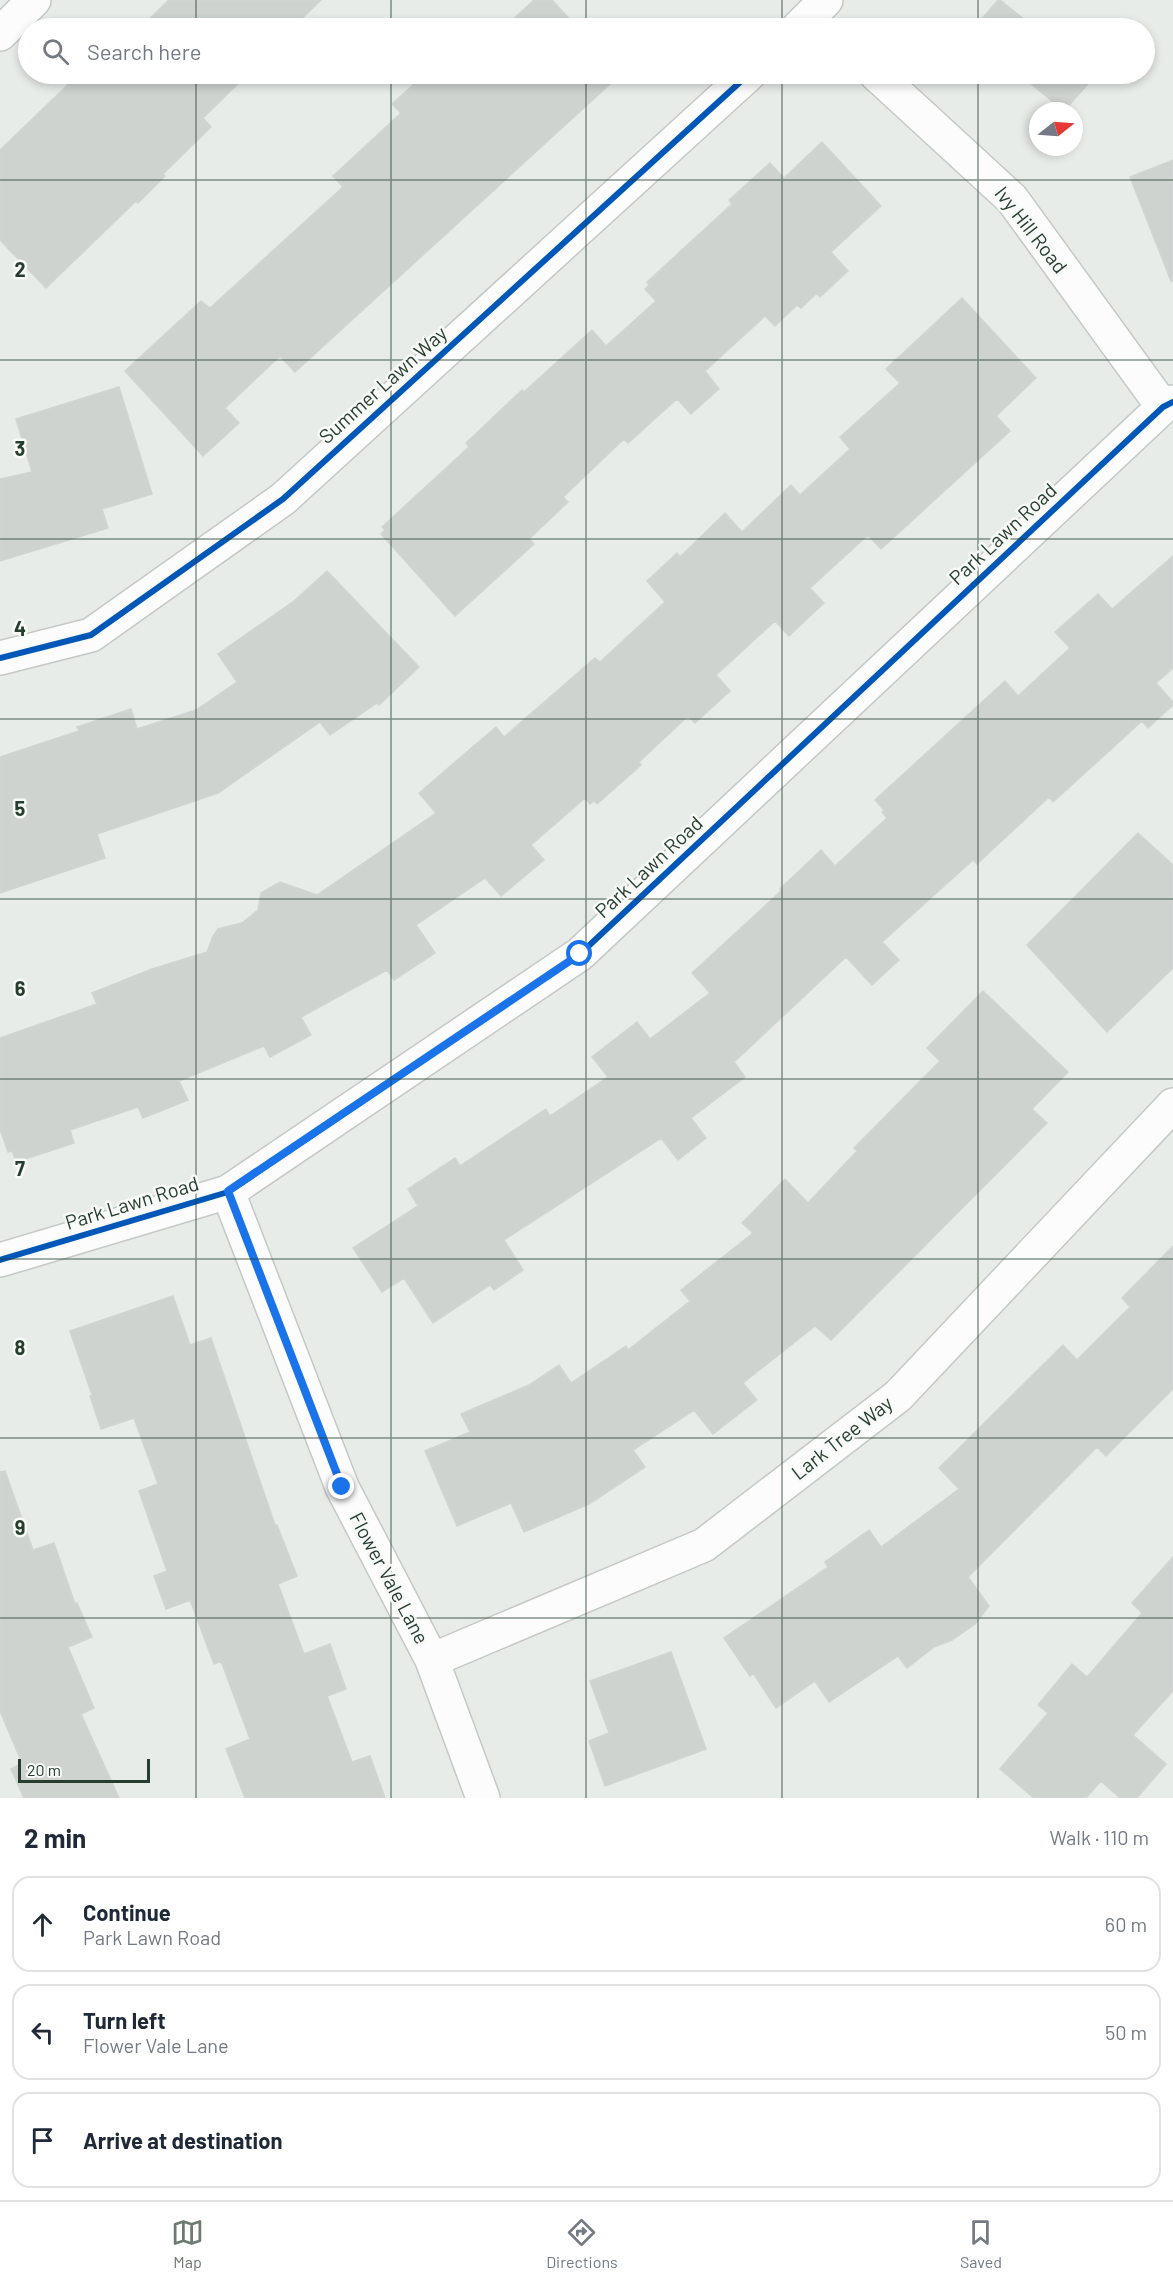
<!DOCTYPE html>
<meta charset="utf-8">
<style>
body{margin:0;font-family:Barlow,sans-serif;background:#f2f2f3;color:#1f2937}
.compass{position:absolute;left:1029px;top:102px;width:54px;height:54px;border-radius:50%;background:#fff;box-shadow:0 3px 9px #0003;rotate:73deg}
.scale{position:absolute;left:18px;bottom:15px;width:132px;box-sizing:border-box;padding-left:6px;border:3px solid #273e2f;border-top:0;font-size:16px;line-height:21px;white-space:nowrap;color:#273e2f;-webkit-text-stroke:4px #f7faf7;paint-order:stroke}
.stop{position:absolute;width:18px;height:18px;margin:-14px;border:4px solid #1a73e8;border-radius:50%;background:#fff}
.stop.end{background:#1a73e8;border-color:#fff;box-shadow:0 2px 6px #0008}
.list{margin:0;padding:0;list-style:none}
h2{display:flex;justify-content:space-between;align-items:center;height:78px;margin:0;padding:0 24px;font-size:26px}
h2 small{font-size:20px;font-weight:400;color:#747a83}
.list li{display:grid;grid-template-columns:39px 1fr auto;gap:18px;align-items:center;box-sizing:border-box;height:96px;margin:0 12px 12px;padding:0 12px;border:2px solid #e0e1e3;border-radius:18px}
.list b{display:block;font-size:22px;white-space:nowrap}
.list p{margin:0;font-size:20px;white-space:nowrap;color:#747a83}
.list em{font-size:20px;font-style:normal;color:#747a83}
.icon{flex:none;width:33px;height:33px;fill:none;stroke:currentColor;stroke-width:2;stroke-linecap:round;stroke-linejoin:round}
.map{position:relative;flex:none;width:1173px;height:1798px;overflow:hidden}
.search{position:absolute;background:#fff;box-shadow:0 3px 9px #0003;left:18px;right:18px;top:18px;height:66px;display:flex;align-items:center;gap:15px;box-sizing:border-box;padding:0 21px;border-radius:33px;color:#747a83;font-size:22px}
.sheet{height:402px;background:#fff}
nav{display:flex;justify-content:space-around;align-items:center;box-sizing:border-box;height:84px;border-top:2px solid #e0e1e3;background:#fff;font-size:16px;color:#747a83}
nav a{display:grid;justify-items:center;gap:3px}
nav .on{color:#6b7b70}
.map>svg:first-child{display:block}
.building{fill:#cfd3d0;stroke:#d1d5d2;stroke-width:1.5}
.lines{fill:none;stroke-linecap:round;stroke-linejoin:round}
.minor-casing{stroke:#c5c9c6;stroke-width:36}
.minor{stroke:#fcfcfc;stroke-width:33}
.cycleway-casing{stroke:#f7faf7;stroke-width:10}
.cycleway{stroke:#0057b8;stroke-width:6}
.route{stroke:#1a73e8;stroke-width:8}
.grid{fill:none;stroke:#273e2f;stroke-width:1.5;stroke-opacity:0.55}
.labels{text-anchor:middle;stroke-width:5;stroke-linejoin:round;paint-order:stroke}
.street-label{font-size:20px;fill:#273e2f;stroke:#f7faf7}
.grid-label{font-size:20px;text-anchor:middle;font-weight:bold;fill:#273e2f;stroke:#f7faf7;stroke-width:5;stroke-linejoin:round;paint-order:stroke}
</style>
<div class="map">
<svg width="1173" height="1798" viewBox="0 0 1173 1798">
<rect width="100%" height="100%" fill="#e8ece9"/>
<path class="building" d="M169,0H321L292,28H142L141,27Z
M534,0H552L578,28H514L509,23Z
M998,0H1000L1035,28H974Z
M79,74H248L203,118L211,127L163,174L165,176L138,203L136,201L46,288L0,240V150Z
M425,74H621L295,372L280,356L225,408L239,423L203,456L125,371L201,301L210,308L343,187L333,176L401,113L392,104Z
M1019,74H1090L1094,77L1064,111Z
M822,142L881,206L831,252L848,271L820,297L817,293L801,308L797,305L775,326L765,316L705,371L719,389L691,414L677,399L628,443L624,439L563,497L568,502L529,539L534,544L455,616L381,534L385,530L382,527L469,447L466,443L522,390L524,392L592,330L606,346L656,301L645,289L649,285L647,282L732,204L729,200L770,163L784,178Z
M1173,160V281H1171L1130,177Z
M962,298L1036,378L996,416L1010,431L881,549L868,535L810,588L824,603L789,636L775,621L716,675L730,691L695,723L688,716L639,762L641,765L597,804L594,801L590,804L585,798L531,845L544,860L501,896L485,878L416,925L435,953L394,980L387,970L301,1017L311,1035L270,1057L264,1046L179,1081L188,1100L143,1118L138,1107L70,1130L74,1143L16,1162L12,1151L8,1152L0,1129V1038L97,1004L92,993L152,969L207,952L213,936L218,929L242,923L258,910L261,893L280,882L317,895L436,813L419,793L496,727L504,737L595,658L600,662L665,602L647,581L677,553L680,557L725,513L742,532L791,485L800,495L850,449L840,437L900,383L886,369Z
M119,387L152,494L102,509L108,528L0,561V479L32,472L16,419Z
M1173,556V668L1156,683L1173,702V705L1148,728L1142,721L1053,802L1049,797L977,864L973,860L882,942L899,960L872,985L846,957L734,1062L745,1077L691,1118L706,1138L678,1160L661,1138L504,1240L523,1270L494,1290L490,1285L433,1323L404,1278L382,1292L353,1248L418,1206L408,1189L455,1158L460,1166L546,1109L550,1116L608,1077L592,1057L637,1022L650,1039L710,993L692,973L781,891L780,889L821,850L835,866L887,818L882,812L884,810L875,800L1005,681L1018,696L1070,648L1055,632L1098,594L1112,609Z
M327,571L419,667L379,705L377,703L330,735L320,722L218,793L97,834L105,858L0,893V757L79,731L77,727L131,709L137,729L196,710L237,682L218,654L294,601Z
M1138,833L1173,865V968L1107,1032L1027,945Z
M983,991L1068,1072L1032,1109L1047,1123L831,1340L815,1326L743,1383L757,1400L713,1434L694,1410L633,1450L645,1467L589,1504L524,1532L511,1503L457,1526L425,1451L470,1432L461,1414L529,1385L559,1365L571,1383L626,1346L628,1350L690,1301L681,1290L753,1233L742,1223L785,1179L808,1203L857,1151L854,1148L940,1061L927,1048Z
M1173,1246V1389L1106,1456L1097,1447L968,1577L989,1606L975,1624L952,1640L934,1647L907,1668L898,1656L829,1702L815,1681L776,1708L753,1673L750,1676L724,1638L828,1567L825,1562L869,1530L881,1547L959,1489L939,1468L1063,1345L1077,1360L1130,1307L1122,1298Z
M173,1296L190,1345L211,1338L275,1525H277L297,1576L278,1584L304,1654L330,1644L346,1689L327,1696L352,1762L370,1756L385,1798H245L226,1749L250,1739L221,1661L214,1664L190,1600L166,1609L154,1576L167,1571L139,1491L158,1484L134,1418L101,1429L90,1396L92,1395L70,1331Z
M5,1471L33,1550L54,1543L75,1604L77,1603L92,1637L68,1647L94,1708L81,1714L119,1798H24L11,1769L22,1763L0,1711V1472Z
M1173,1557V1691L1133,1735L1166,1764L1137,1798H1120L1101,1781L1086,1798H1034L1000,1769L1048,1713L1038,1705L1072,1664L1087,1677L1142,1613L1132,1603Z
M671,1652L706,1749L605,1786L589,1741L609,1733L590,1681Z"/>
<g class="lines">
<defs>
<path id="minor" d="M798,28L826,0
M0,34L34,0
M876,74L1012,199L1163,407
M0,658L91,635L283,499L749,74
M228,1192L342,1487L432,1660L483,1798
M0,1260L228,1192L580,954L1163,407L1173,402
M432,1660L704,1545L898,1396L1173,1105"/>
</defs>
<use href="#minor" class="minor-casing"/>
<use href="#minor" class="minor"/>
<defs>
<path id="cycleway" d="M0,658L91,635L283,499L749,74
M0,1260L228,1192L580,954L1163,407L1173,402"/>
</defs>
<use href="#cycleway" class="cycleway-casing"/>
<use href="#cycleway" class="cycleway"/>
</g>
<g class="lines">
<path class="route" d="M342,1487L228,1191L580,954"/>
</g>
<path class="grid" d="M196,0V28M391,0V28M586,0V28M782,0V28M978,0V28M196,74V1798M391,74V1798M586,74V1798M782,74V1798M978,74V1798M0,180H1173M0,360H1173M0,539H1173M0,719H1173M0,899H1173M0,1079H1173M0,1259H1173M0,1438H1173M0,1618H1173"/>
<g class="labels">
<g class="street-label">
<text transform="translate(1031 230) rotate(52)" y="7">Ivy Hill Road</text>
<text transform="translate(383 385) rotate(-42)" y="7">Summer Lawn Way</text>
<text transform="translate(1003 534) rotate(-43)" y="7">Park Lawn Road</text>
<text transform="translate(649 867) rotate(-43)" y="7">Park Lawn Road</text>
<text transform="translate(132 1203) rotate(-17)" y="7">Park Lawn Road</text>
<text transform="translate(842 1438) rotate(-38)" y="7">Lark Tree Way</text>
<text transform="translate(389 1578) rotate(62)" y="7">Flower Vale Lane</text>
</g>
</g>
<g class="grid-label">
<text x="20" y="277">2</text>
<text x="20" y="456">3</text>
<text x="20" y="636">4</text>
<text x="20" y="816">5</text>
<text x="20" y="996">6</text>
<text x="20" y="1176">7</text>
<text x="20" y="1355">8</text>
<text x="20" y="1535">9</text>
</g>
</svg>
<svg class="compass" viewBox="-18 -18 36 36"><path d="M0-13l5 13h-10z" fill="#e53935"/><path d="M0 13l5-13h-10z" fill="#747a83"/></svg>
<div class="scale">20 m</div>
<div class="stop" style="left:580px;top:954px"></div>
<div class="stop end" style="left:342px;top:1487px"></div>
<div class="search"><svg class="icon" aria-label="search" viewBox="0 0 24 24"><circle cx="10" cy="10" r="6"/><path d="M15 15l6 6"/></svg>Search here</div>
</div>
<section class="sheet">
<h2>2 min<small>Walk · 110 m</small></h2>
<ul class="list">
<li><svg class="icon" aria-label="ahead" viewBox="0 0 24 24"><path d="M12 20V5M6 11l6-6 6 6"/></svg><div><b>Continue</b><p>Park Lawn Road</p></div><em>60 m</em></li>
<li><svg class="icon" aria-label="left" viewBox="0 0 24 24"><path d="M17 20v-9H6M10 6l-5 5 5 5"/></svg><div><b>Turn left</b><p>Flower Vale Lane</p></div><em>50 m</em></li>
<li><svg class="icon" aria-label="arrive" viewBox="0 0 24 24"><path d="M6 21V4h12l-3 4 3 4H6"/></svg><div><b>Arrive at destination</b></div></li>
</ul>
</section>
<nav>
<a class="on"><svg class="icon" aria-label="map" viewBox="0 0 24 24"><path d="M3 6l6-2 6 2 6-2v14l-6 2-6-2-6 2zM9 4v14M15 6v14"/></svg>Map</a>
<a><svg class="icon" aria-label="directions" viewBox="0 0 24 24"><path d="M12 3l9 9-9 9-9-9zM9 14v-3h6M13 9l2 2-2 2"/></svg>Directions</a>
<a><svg class="icon" aria-label="saved" viewBox="0 0 24 24"><path d="M7 4h10v16l-5-4-5 4z"/></svg>Saved</a>
</nav>
